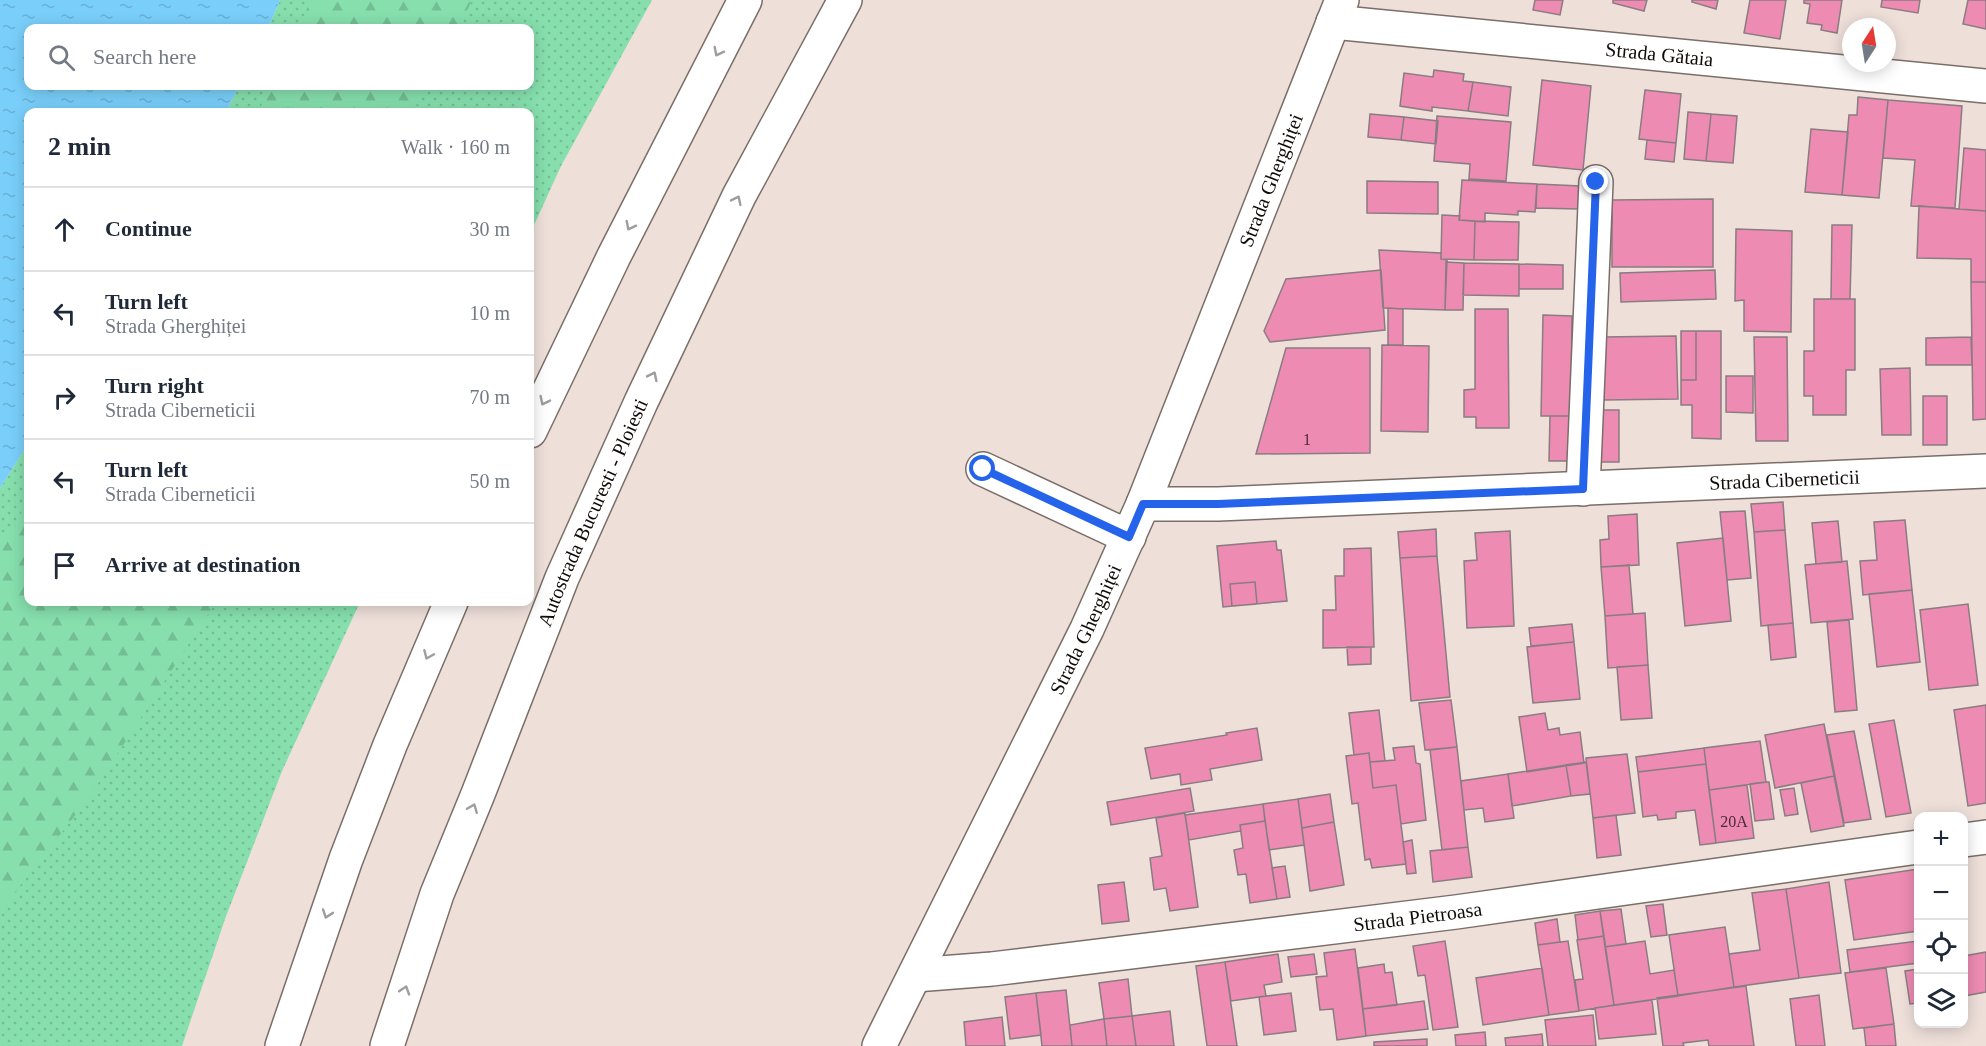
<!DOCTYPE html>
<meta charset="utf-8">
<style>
body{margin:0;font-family:"Times New Roman",serif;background:#f6f6f7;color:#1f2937}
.controls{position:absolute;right:18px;bottom:18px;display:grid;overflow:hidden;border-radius:12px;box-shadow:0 3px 15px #0003}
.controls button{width:54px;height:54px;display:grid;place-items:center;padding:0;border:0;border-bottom:2px solid #e0e1e3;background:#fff;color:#1f2937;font:30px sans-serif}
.compass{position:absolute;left:1842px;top:18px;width:54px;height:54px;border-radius:50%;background:#fff;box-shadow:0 3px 15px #0003;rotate:12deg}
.stop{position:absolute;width:18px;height:18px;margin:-14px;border:4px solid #2563eb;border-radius:50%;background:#fff}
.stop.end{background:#2563eb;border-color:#fff;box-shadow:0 2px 6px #0008}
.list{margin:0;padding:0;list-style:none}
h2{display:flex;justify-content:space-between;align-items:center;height:78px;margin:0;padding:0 24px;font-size:26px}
h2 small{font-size:20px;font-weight:400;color:#747a83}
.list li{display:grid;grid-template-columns:39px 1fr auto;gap:18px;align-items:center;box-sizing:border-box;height:84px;padding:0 24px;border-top:2px solid #e0e1e3}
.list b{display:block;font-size:22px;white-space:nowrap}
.list p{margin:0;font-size:20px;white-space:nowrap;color:#747a83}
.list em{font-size:20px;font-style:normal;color:#747a83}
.icon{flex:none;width:33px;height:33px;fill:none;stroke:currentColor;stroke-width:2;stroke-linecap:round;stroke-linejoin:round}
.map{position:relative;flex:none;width:1986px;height:1046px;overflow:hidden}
.search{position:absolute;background:#fff;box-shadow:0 3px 15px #0003;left:24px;top:24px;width:510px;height:66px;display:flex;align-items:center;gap:15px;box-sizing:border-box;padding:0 21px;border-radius:12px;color:#747a83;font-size:22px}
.panel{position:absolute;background:#fff;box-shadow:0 3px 15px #0003;left:24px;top:108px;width:510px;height:498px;border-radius:12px}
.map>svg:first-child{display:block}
.grass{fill:url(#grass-dots)}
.forest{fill:url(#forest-firs)}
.water{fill:url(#water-ripples)}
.building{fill:#ee8bb3;stroke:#8a7c81;stroke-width:1.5}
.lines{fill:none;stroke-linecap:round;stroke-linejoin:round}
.minor-casing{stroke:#7a6e68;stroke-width:36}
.highway-casing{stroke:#7a6e68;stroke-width:36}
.minor{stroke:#fff;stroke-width:33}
.highway{stroke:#fff;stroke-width:33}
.oneway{stroke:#9f9d9d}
.route{stroke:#2563eb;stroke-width:8}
.labels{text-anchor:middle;stroke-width:6;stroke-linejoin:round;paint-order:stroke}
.number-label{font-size:16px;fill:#482b34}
.street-label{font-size:20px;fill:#100b09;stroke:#fff}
</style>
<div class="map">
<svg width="1986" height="1046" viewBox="0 0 1986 1046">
<defs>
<pattern id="grass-dots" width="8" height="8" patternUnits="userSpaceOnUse" patternTransform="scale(1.5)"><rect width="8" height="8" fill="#86dfad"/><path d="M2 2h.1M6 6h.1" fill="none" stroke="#73be94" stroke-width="1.8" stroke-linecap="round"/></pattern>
<pattern id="forest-firs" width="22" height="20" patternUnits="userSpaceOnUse" patternTransform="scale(1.5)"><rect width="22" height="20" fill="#86dfad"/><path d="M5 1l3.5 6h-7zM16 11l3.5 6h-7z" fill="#73be94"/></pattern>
<pattern id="water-ripples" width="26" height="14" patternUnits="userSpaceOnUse" patternTransform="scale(1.5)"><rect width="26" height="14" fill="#79cffa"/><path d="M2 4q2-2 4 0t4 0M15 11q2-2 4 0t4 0" fill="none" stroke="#68b0d5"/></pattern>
</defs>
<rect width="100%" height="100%" fill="#eedfd9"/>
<path class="grass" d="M280,0H652L561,166L530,234V112H226L239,86H530V28H268Z
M28,444V602H360L282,771L225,919L182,1046H0V488Z"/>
<path class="forest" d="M311,0H472L459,28H298Z
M271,86H428L412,112H258Z
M28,503V602H216L88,799L0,911V544Z"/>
<path class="water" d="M0,0H280L268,28H28V86H239L226,112H28V444L0,488Z"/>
<path class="building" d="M1535,0H1563L1560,15L1533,10Z
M1613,0H1647L1644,11L1613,3Z
M1692,0H1718L1716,9L1692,2Z
M1750,0H1786L1780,39L1744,33Z
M1804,0H1842L1837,33L1821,30L1822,25L1807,23L1810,4L1804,3Z
M1882,0H1920L1918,13L1881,7Z
M1968,0H1986V29L1963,24Z
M1434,70L1464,74L1463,81L1473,82L1468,111L1432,107V111L1400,106L1404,73L1433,77Z
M1542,80L1591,86L1583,170L1533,165Z
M1473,82L1511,87L1508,116L1468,111Z
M1645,90L1681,94L1676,143L1639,139Z
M1858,97L1888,100L1879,198L1842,195L1849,115H1857Z
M1888,100L1962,106L1955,208L1911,206L1915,160L1883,158Z
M1688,112L1711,114L1706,161L1684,159Z
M1370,114L1404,117L1401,140L1368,137Z
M1711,114L1737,116L1733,163L1706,161Z
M1437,116L1511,122L1506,181L1469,179L1470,164L1434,161Z
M1404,117L1438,121L1436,144L1401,140Z
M1811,129L1848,132L1842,195L1805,192Z
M1647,140L1676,143L1674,162L1645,159Z
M1964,148L1986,150V211L1959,209Z
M1462,180L1537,184L1535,212L1518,211V215L1485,213V222L1459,220Z
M1367,181L1438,182V214L1367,213Z
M1537,184L1580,186L1579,209L1536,208Z
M1713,199V267H1612V200Z
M1919,206L1986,211V282H1971V259L1917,258Z
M1442,215L1460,216L1459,220L1475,221L1474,260L1441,259Z
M1475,221L1519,222L1518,260H1474Z
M1832,225H1852L1850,299H1831Z
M1736,229L1792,231L1791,332L1744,331V300L1735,301Z
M1379,250L1441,253V259L1447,260L1445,310L1383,308Z
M1446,262L1464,263L1463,310H1445Z
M1464,263L1519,264V296L1463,295Z
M1519,264L1563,265V289H1519Z
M1381,270L1385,330L1270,342L1264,331L1286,279Z
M1715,270L1716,299L1621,302L1620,273Z
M1971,282H1986V419L1973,420Z
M1814,299H1855V370H1846V415H1813V396H1804V351H1814Z
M1388,308L1403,309V345H1388Z
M1475,309H1508L1509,428H1476V417H1464V390L1475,389Z
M1543,315L1572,316L1571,416H1541Z
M1681,331H1696V380H1681Z
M1696,331H1721V439L1692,438V405H1681V380H1696Z
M1676,336L1678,399L1604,400L1602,337Z
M1754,337H1787L1788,441H1756Z
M1971,337L1972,365H1926V338Z
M1382,345L1429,346L1428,432L1381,431Z
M1286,348H1370V453L1256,454Z
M1910,368L1911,435H1882L1880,369Z
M1726,376H1753V413L1726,412Z
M1923,396H1947V445H1923Z
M1596,410H1619V462H1596Z
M1550,416H1571L1570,461H1549Z
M1783,502L1785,530L1754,532L1751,504Z
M1745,511L1751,578L1727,580L1720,512Z
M1637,514L1639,565L1601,567L1600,540L1609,539L1608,516Z
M1905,520L1912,590L1863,595L1860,561L1877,560L1874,522Z
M1838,521L1842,562L1816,564L1812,523Z
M1436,529L1437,556L1400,558L1398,532Z
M1785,530L1793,623L1761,626L1754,532Z
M1510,531L1514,626L1467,628L1464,561L1477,560L1475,533Z
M1723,538L1731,621L1685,626L1677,543Z
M1276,541L1277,550H1281L1287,601L1223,607L1217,546Z
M1371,548L1374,647L1323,648V610H1336L1335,576H1344V549Z
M1437,556L1450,697L1411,701L1400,558Z
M1847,561L1853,619L1811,623L1805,565Z
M1629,565L1633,614L1605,616L1601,567Z
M1255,582L1257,604L1232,606L1230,584Z
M1912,590L1920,662L1877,667L1869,594Z
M1968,604L1978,685L1929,690L1920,610Z
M1645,613L1648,665L1608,668L1605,616Z
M1849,620L1857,710L1835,712L1827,622Z
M1793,623L1796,657L1771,660L1768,625Z
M1572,624L1574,642L1531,646L1529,628Z
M1574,642L1580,699L1533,703L1527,647Z
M1347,647H1371V664L1348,665Z
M1648,665L1652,718L1621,720L1617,667Z
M1451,700L1457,747L1425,750L1419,703Z
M1986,705V803L1968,806L1954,710Z
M1379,710L1385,761L1370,762L1369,753L1354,755L1349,713Z
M1545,713L1548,730L1559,728L1560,735L1580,732L1584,763L1527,772L1519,717Z
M1894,720L1911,813L1886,817L1869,724Z
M1824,724L1834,776L1775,788L1765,735Z
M1257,728L1262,760L1210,769L1212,780L1181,785L1180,774L1151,779L1145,748L1227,735L1226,733Z
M1854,731L1871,819L1844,823L1827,735Z
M1760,741L1766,782L1709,790L1704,748Z
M1414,746L1416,763L1420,764L1426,820L1401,824L1396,785L1373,788L1370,762L1395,760L1393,748Z
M1457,747L1468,847L1442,850L1430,750Z
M1704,748L1706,764L1638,772L1636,757Z
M1369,753L1373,788L1396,785L1406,864L1372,868L1370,859L1365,860L1358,803L1352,804L1346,756Z
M1627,754L1635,813L1593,818L1586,758Z
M1586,762L1590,794L1571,796L1566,765Z
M1706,764L1716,843L1700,845L1695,810L1676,812V818L1658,820L1657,815L1643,817L1638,772Z
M1566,765L1571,796L1512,806L1508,774Z
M1508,774L1514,818L1485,822L1483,808L1464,810L1461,781Z
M1834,776L1844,826L1811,832L1801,783Z
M1766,782H1769L1774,819L1755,821L1750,784Z
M1747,785L1754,838L1716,843L1709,790Z
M1190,788L1194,811L1111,825L1107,802Z
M1794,788L1798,814L1785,816L1780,790Z
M1330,794L1334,822L1302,828L1298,799Z
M1298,799L1304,845L1269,850L1263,804Z
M1263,804L1265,821L1240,825L1241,831L1189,840L1185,815Z
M1185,813L1198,907L1170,911L1166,888L1154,890L1150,858L1162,856L1156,818Z
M1616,815L1621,855L1597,858L1593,818Z
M1265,821L1277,899L1250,903L1246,874L1238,875L1234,850L1243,848L1240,825Z
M1334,822L1344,885L1310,891L1302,828Z
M1412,840L1416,873L1407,874L1403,842Z
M1468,847L1472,877L1433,882L1430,851Z
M1285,866L1290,897L1277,899L1272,868Z
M1918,869V931L1854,940L1845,880Z
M1124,882L1129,921L1102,924L1098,885Z
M1829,882L1841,973L1799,978L1786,889Z
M1786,889L1799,978L1734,987L1729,954L1760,950L1752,893Z
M1663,904L1667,935L1651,937L1646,906Z
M1621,909L1626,944L1605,947L1600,911Z
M1600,911L1604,936L1578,940L1575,915Z
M1557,919L1560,942L1538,945L1535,923Z
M1725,927L1734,987L1678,996L1669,935Z
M1604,936L1614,1005L1579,1011L1575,980L1583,979L1577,940Z
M1445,941L1458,1027L1433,1030L1425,975L1418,976L1413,946Z
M1568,941L1579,1011L1549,1015L1538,945Z
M1645,941L1650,974L1674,970L1678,996L1614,1005L1605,947Z
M1918,941V963L1850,972L1847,950Z
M1355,949L1366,1036L1337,1040L1333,1009L1320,1010L1316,977L1327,976L1324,953Z
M1986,952V992L1964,996V956Z
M1278,954L1282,982L1264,985L1266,996L1231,1001L1225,962Z
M1314,954L1317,974L1291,977L1288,957Z
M1225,962L1237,1046H1207L1196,966Z
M1384,964L1385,973L1392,972L1397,1005L1363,1009L1358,968Z
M1542,968L1549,1015L1483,1025L1476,978Z
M1886,968L1894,1024L1853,1029L1845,973Z
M1918,969V1003L1910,1004L1905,971Z
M1128,979L1132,1016L1104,1019L1099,983Z
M1746,986L1754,1046H1709L1708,1040L1683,1043L1684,1046H1663L1657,998Z
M1066,990L1072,1046H1042L1036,993Z
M1036,993L1041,1035L1010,1039L1005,997Z
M1291,993L1296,1031L1264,1035L1259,997Z
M1819,995L1825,1046H1796L1790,999Z
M1652,1000L1656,1034L1599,1039L1595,1008Z
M1424,1001L1428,1029L1366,1036L1363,1009Z
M1170,1011L1174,1046H1136L1132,1016Z
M1593,1015L1596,1046H1548L1545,1020Z
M1132,1016L1136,1046H1107L1104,1019Z
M1002,1017L1005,1046H966L964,1022Z
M1104,1019L1107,1046H1072L1070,1025Z
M1894,1024L1896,1046H1866L1864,1028Z
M1485,1032L1486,1046H1456L1455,1035Z
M1542,1034L1543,1046H1506L1505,1038Z
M1427,1039V1046H1374V1042Z"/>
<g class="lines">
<defs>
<g id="minor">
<path id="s1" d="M1333,22L1986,86"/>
<path d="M983,469L1129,537"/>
<path d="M1583,489L1596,182"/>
<path id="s2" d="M1143,504H1218L1986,471"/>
<path d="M1964,840L1986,837"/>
<path id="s3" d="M915,975L992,969L1456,912L1918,847"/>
<path id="s4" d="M879,1046L1087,629L1143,504L1342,0"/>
</g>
<g id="highway">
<path d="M530,431L614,256L745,0"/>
<path d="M282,1046L346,859L390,745L451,602"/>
<path id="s5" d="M387,1046L437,894L478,794L562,578L641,402L739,196L845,0"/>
</g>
</defs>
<use href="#minor" class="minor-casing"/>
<use href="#highway" class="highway-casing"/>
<use href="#minor" class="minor"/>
<use href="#highway" class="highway"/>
</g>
<defs><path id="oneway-chevron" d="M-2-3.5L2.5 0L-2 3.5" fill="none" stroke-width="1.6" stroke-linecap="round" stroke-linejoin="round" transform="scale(1.5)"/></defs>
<g class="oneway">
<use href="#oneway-chevron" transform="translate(718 52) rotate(117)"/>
<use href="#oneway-chevron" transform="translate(737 200) rotate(-64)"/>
<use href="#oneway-chevron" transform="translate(630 226) rotate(117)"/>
<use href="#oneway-chevron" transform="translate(653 376) rotate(-64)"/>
<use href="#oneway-chevron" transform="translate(544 401) rotate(116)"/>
<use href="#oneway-chevron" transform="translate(428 655) rotate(113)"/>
<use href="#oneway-chevron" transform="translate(473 808) rotate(-68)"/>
<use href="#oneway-chevron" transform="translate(327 914) rotate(109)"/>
<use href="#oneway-chevron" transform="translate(405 990) rotate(-72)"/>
</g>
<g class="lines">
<path class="route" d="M983,469L1129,537L1143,504H1218L1583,489L1596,182"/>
</g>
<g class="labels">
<g class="number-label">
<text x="1307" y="445">1</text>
<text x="1734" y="827">20A</text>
</g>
<g class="street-label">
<text dy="7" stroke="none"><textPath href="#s1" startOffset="328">Strada Gătaia</textPath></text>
<text dy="7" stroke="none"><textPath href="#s4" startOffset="951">Strada Gherghiței</textPath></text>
<text dy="7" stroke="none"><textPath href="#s2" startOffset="642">Strada Ciberneticii</textPath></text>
<text dy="7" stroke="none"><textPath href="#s5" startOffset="572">Autostrada Bucuresti - Ploiesti</textPath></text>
<text dy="7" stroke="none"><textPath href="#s4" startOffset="465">Strada Gherghiței</textPath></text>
<text dy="7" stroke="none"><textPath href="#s3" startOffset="506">Strada Pietroasa</textPath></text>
</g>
</g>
</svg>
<div class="controls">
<button>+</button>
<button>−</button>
<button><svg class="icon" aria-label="locate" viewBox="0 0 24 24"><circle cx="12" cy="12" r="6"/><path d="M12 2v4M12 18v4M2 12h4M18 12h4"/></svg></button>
<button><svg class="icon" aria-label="layers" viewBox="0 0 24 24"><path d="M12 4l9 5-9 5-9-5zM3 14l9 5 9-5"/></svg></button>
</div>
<svg class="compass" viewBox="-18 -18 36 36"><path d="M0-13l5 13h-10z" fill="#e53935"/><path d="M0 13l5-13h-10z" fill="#747a83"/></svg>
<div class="stop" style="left:983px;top:469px"></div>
<div class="stop end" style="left:1596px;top:182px"></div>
<div class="search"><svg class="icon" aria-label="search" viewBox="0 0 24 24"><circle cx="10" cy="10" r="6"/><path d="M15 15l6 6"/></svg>Search here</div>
<section class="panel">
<h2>2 min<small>Walk · 160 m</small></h2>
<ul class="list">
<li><svg class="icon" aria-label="ahead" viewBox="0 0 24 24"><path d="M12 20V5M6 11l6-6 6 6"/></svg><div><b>Continue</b></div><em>30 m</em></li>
<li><svg class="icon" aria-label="left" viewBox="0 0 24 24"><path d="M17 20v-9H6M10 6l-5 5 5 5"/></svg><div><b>Turn left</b><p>Strada Gherghiței</p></div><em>10 m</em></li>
<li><svg class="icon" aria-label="right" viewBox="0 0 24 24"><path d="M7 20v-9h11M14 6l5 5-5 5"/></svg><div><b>Turn right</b><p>Strada Ciberneticii</p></div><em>70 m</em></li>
<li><svg class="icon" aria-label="left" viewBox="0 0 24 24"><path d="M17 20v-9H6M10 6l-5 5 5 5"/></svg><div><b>Turn left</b><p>Strada Ciberneticii</p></div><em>50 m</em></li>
<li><svg class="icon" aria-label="arrive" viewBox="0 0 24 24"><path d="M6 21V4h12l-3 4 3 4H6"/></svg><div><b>Arrive at destination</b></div></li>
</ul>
</section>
</div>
